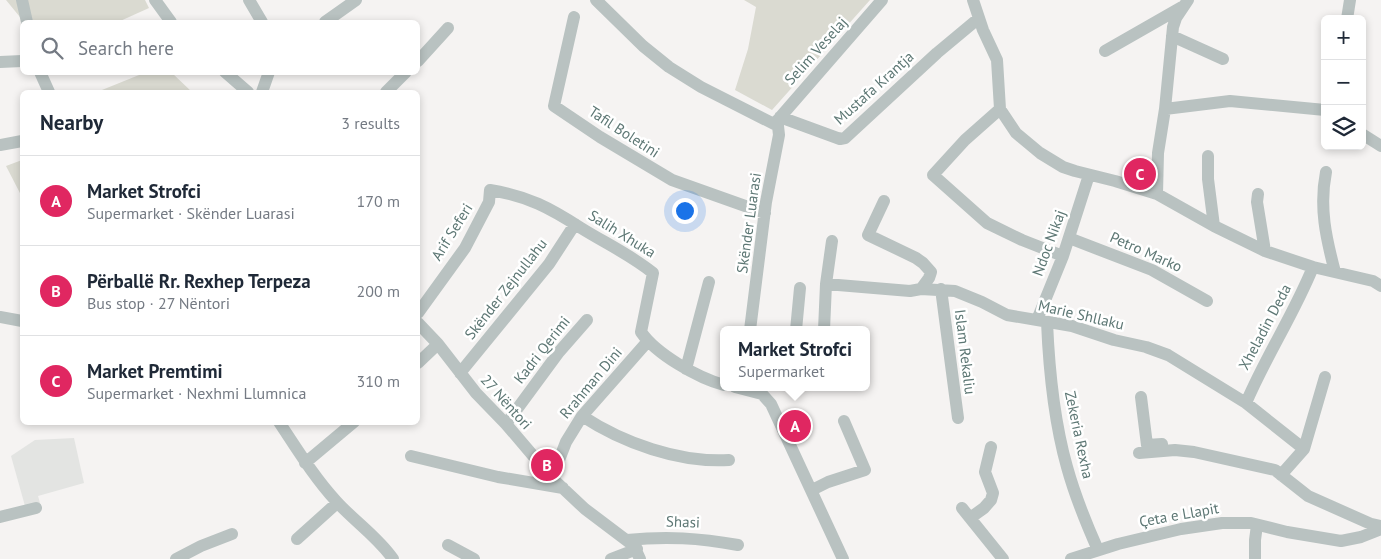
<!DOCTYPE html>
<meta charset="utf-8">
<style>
body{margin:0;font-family:"PT Sans",sans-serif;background:#f2f2f3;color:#1f2937}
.controls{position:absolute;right:15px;top:15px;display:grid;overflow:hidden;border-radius:8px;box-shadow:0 2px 8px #0003}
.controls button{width:45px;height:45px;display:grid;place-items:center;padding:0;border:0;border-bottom:1px solid #e0e1e3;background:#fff;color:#1f2937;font:25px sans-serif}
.you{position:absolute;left:684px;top:210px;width:18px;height:18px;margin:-12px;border:4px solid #fff;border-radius:50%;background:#1a73e8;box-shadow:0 0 0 8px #1a73e833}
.badge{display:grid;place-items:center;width:32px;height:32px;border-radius:50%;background:#e02761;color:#fff;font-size:16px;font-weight:700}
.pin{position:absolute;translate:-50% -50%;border:2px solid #fff;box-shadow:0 1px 5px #0006}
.popup{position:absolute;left:720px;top:326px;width:150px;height:65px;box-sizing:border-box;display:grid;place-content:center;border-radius:8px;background:#fff;filter:drop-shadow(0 1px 4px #0005);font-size:16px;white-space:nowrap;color:#747a83}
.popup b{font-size:19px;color:#1f2937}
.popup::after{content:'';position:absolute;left:50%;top:100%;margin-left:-10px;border:10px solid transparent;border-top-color:#fff}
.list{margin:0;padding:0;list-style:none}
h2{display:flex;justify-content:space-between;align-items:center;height:65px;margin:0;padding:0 20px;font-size:21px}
h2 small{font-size:16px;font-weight:400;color:#747a83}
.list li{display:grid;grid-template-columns:32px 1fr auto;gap:15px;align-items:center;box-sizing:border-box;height:90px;padding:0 20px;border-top:1px solid #e0e1e3}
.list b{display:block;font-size:19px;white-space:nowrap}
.list p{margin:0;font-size:16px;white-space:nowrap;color:#747a83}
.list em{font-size:16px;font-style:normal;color:#747a83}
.icon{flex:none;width:28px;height:28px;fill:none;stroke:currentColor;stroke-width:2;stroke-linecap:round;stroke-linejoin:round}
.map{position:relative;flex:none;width:1381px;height:559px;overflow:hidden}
.search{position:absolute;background:#fff;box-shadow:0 2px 8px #0003;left:20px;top:20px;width:400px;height:55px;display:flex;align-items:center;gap:12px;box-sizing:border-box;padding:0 18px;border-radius:8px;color:#747a83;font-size:19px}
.panel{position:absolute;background:#fff;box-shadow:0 2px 8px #0003;left:20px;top:90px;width:400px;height:335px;border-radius:8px}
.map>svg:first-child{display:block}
.built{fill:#e3e4e2}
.green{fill:#dadad1}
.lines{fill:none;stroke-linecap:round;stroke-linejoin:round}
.minor{stroke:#b9c2c1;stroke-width:12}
.labels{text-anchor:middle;stroke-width:5;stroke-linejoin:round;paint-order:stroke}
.street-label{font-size:15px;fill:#5d7774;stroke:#fff}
</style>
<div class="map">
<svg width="1381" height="559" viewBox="0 0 1381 559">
<rect width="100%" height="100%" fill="#f5f3f2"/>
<path class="built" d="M74,438L84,483L38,496L40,503L25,506L11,456L35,440Z"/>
<path class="green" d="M6,0H145L149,8L118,22H24Z
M744,0H870L772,110L735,90L748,49L756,7Z
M144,73H172L192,92H97Z
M22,160V197L6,166Z"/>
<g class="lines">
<path class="minor" d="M22,0L27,22
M155,0L171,22
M249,0L262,22
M596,0L643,46L669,67L701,87L778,126L779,135L766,202L750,330
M973,0L983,30L997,60L1000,109L1016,133L1040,153L1063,167L1075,171L1115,181L1157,194L1214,226L1265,251L1313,267L1373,281L1381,286
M574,17L554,106L600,137L672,180L765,213
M1347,19L1350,0
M325,22L356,0
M1172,36L1223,59
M1105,51L1182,7
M418,61L448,28
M0,62L22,61
M40,72L49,92
M225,72L248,92
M262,92L269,72
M386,92L406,72
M1000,109L965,140L933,175L987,223L1022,240L1063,256
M1165,109L1230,101L1325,110
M780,117L840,139L845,138L937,53L979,18
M776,122L882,0
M1362,134L1381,146
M0,145L22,141
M1208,156V179L1214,226
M1326,172C1319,207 1326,238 1335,272
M1157,194L1158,153L1165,109L1173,27L1176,18L1188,0
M1258,194L1257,202L1265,251
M884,201L868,235L916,258L923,263L931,272L929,278L921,289
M1069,238L1152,270L1207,301
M826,284L910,291L921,289L955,291L982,302L1007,315L1072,326L1114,340L1146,347L1168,355L1246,403L1304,449
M941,289L958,418
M418,313L465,248L489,202L490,190C528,196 550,208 581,228C605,243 631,255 653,273L641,332C656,354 698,378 724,385
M0,317L22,321
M1037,320L1063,256L1089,175
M1047,322C1049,370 1054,421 1067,467C1075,496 1086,523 1098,550
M418,323L438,344L476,393L506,424L552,478L585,509L634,546L640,559
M796,330L800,288
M824,330L826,284L832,241
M418,363L438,344
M686,369L709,282
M460,373L549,264L575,224
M735,387L762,394L771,404L843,559
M1141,397L1147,445L1162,444
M1246,403C1266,356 1294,314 1313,267
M582,416C623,443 679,463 729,460
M279,422C297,449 314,477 336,501C354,521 378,537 393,559
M506,424L559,352L587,320
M991,447L985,472L993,493L991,500L984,508L970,518L1003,559
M1139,453L1175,450L1194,452L1275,470L1308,496L1371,524L1381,526
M411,456L498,477L563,488
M305,463L354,422
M1281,475L1304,449L1325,377
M552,478L566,442L582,416L648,341
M812,490L828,482L865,470L844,421
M962,508L970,518
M0,517L36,508
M297,539L337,503
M627,540C667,536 699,538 738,545
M448,545L474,559
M176,559L201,546L232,534
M611,559L637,549
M1071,559L1118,544L1181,529L1222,523H1251L1287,532L1341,541L1361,537L1381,529
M1255,559V540L1257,525"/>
</g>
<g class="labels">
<g class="street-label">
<text transform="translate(816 51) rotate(-48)" y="5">Selim Veselaj</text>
<text transform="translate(874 88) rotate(-42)" y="5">Mustafa Krantja</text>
<text transform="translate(624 132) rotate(33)" y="5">Tafil Boletini</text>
<text transform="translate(749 223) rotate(-82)" y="5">Skënder Luarasi</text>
<text transform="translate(452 232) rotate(-58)" y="5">Arif Seferi</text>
<text transform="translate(622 234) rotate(32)" y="5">Salih Xhuka</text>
<text transform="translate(1049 243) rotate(-70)" y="5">Ndoc Nikaj</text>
<text transform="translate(1146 252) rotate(24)" y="5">Petro Marko</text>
<text transform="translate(506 289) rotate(-52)" y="5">Skënder Zejnullahu</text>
<text transform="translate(1081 315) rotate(13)" y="5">Marie Shllaku</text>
<text transform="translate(1265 327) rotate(-62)" y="5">Xheladin Deda</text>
<text transform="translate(542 350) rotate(-52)" y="5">Kadri Qerimi</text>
<text transform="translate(965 352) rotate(83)" y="5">Islam Rekaliu</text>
<text transform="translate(591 383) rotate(-50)" y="5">Rrahman Dini</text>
<text transform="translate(506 402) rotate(48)" y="5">27 Nëntori</text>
<text transform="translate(1079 435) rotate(78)" y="5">Zekeria Rexha</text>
<text transform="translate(1179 515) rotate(-10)" y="5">Çeta e Llapit</text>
<text transform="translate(683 522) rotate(2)" y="5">Shasi</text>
</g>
</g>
</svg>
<div class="controls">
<button>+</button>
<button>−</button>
<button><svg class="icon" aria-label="layers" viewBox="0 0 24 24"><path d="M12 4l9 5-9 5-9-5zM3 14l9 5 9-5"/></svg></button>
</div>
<div class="you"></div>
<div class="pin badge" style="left:795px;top:426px">A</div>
<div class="popup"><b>Market Strofci</b>Supermarket</div>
<div class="pin badge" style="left:547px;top:465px">B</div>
<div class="pin badge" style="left:1140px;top:174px">C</div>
<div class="search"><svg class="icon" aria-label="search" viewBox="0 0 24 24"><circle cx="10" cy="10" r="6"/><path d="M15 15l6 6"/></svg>Search here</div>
<section class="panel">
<h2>Nearby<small>3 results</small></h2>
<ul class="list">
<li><span class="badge">A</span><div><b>Market Strofci</b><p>Supermarket · Skënder Luarasi</p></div><em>170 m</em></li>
<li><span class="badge">B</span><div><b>Përballë Rr. Rexhep Terpeza</b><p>Bus stop · 27 Nëntori</p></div><em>200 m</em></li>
<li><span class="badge">C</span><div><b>Market Premtimi</b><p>Supermarket · Nexhmi Llumnica</p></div><em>310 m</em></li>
</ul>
</section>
</div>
